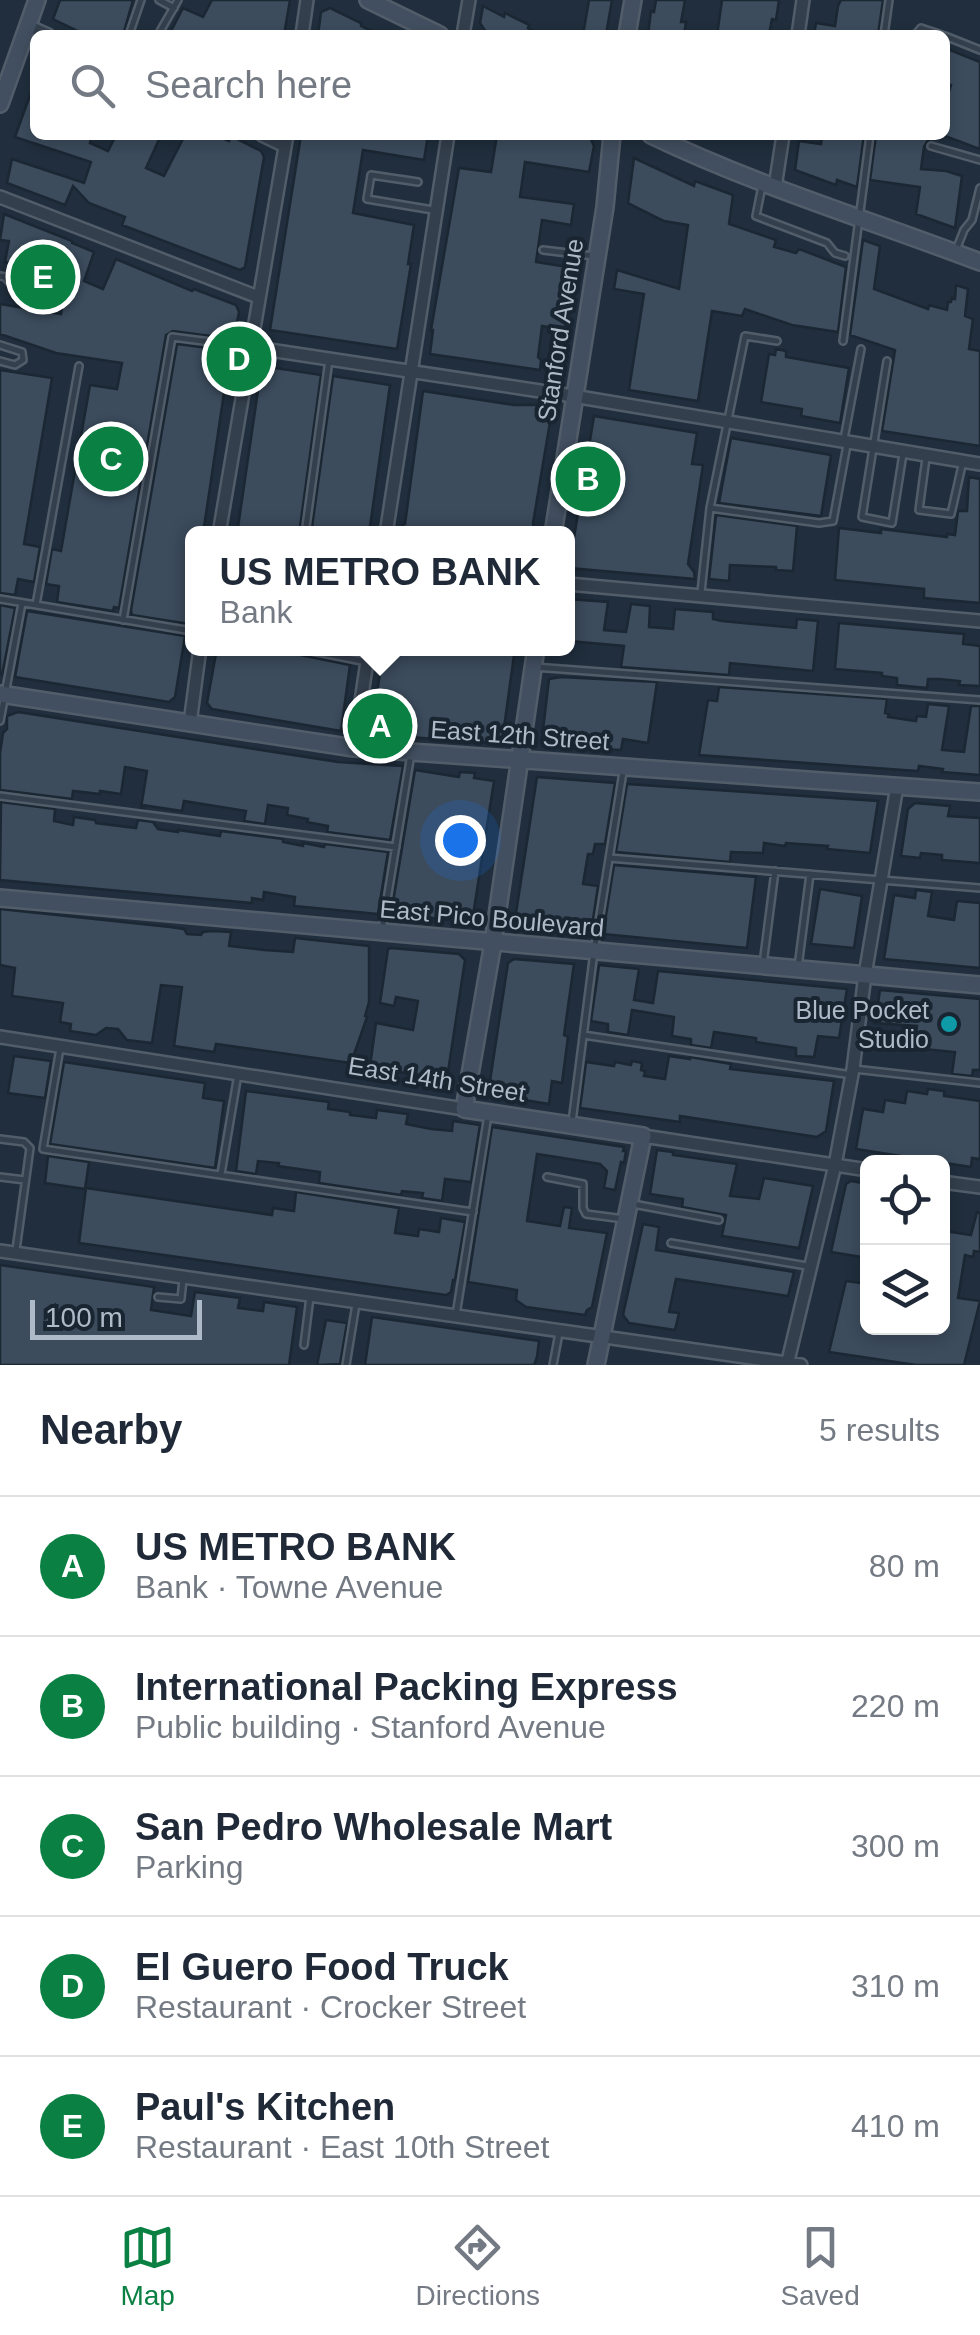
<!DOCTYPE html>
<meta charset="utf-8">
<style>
body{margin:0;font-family:Arial,sans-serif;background:#f6f6f7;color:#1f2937}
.controls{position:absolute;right:30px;bottom:30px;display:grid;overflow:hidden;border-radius:15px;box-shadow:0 5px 15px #0003}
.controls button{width:90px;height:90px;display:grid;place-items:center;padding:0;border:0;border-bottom:2px solid #e0e1e3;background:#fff;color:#1f2937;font:50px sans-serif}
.scale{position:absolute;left:30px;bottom:25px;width:172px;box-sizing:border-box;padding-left:10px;border:5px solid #afbac9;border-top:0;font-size:28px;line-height:35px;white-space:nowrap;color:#afbac9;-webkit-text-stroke:8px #192531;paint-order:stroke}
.you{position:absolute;left:460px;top:840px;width:35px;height:35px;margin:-25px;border:8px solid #fff;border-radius:50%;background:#1a73e8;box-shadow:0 0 0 15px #1a73e833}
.badge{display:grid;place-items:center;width:65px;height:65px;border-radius:50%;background:#0b8043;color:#fff;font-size:32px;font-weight:700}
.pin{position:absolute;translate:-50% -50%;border:5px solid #fff;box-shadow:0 2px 10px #0006}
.popup{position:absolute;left:185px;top:526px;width:390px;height:130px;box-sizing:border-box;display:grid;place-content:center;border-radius:15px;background:#fff;filter:drop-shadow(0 2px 8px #0005);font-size:32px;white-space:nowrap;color:#747a83}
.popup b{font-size:38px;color:#1f2937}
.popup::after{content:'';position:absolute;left:50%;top:100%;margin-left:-20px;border:20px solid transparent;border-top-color:#fff}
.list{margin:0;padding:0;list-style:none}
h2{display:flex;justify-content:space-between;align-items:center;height:130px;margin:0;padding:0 40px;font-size:42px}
h2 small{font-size:32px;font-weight:400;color:#747a83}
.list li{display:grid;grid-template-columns:65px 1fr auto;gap:30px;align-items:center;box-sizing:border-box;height:140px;padding:0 40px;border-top:2px solid #e0e1e3}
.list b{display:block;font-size:38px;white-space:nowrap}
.list p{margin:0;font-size:32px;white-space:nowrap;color:#747a83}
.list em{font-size:32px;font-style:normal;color:#747a83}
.icon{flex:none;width:55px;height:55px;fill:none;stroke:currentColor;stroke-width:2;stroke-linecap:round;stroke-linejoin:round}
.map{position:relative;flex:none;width:980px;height:1365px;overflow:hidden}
.search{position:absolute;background:#fff;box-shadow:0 5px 15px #0003;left:30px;right:30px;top:30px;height:110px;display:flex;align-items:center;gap:25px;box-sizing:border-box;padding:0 35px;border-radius:15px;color:#747a83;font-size:38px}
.sheet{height:830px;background:#fff}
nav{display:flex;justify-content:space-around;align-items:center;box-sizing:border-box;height:140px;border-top:2px solid #e0e1e3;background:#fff;font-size:28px;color:#747a83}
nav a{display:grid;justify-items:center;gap:5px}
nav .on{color:#0b8043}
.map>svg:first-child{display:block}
.building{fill:#3c4c5d;stroke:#1b2733;stroke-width:2.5}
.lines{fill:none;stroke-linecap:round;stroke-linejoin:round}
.lane-casing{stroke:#525d6a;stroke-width:10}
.street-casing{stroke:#525d6a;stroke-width:16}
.secondary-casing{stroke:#525d6a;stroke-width:20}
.lane{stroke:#343f4d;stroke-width:5}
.street{stroke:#343f4d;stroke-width:11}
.secondary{stroke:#424f60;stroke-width:15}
.culture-dot{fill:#0f9aa8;stroke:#192531;stroke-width:4}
.labels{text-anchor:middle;stroke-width:8;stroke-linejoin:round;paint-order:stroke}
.street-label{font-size:25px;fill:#afbac9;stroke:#192531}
.poi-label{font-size:25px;fill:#afbac9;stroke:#192531;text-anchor:end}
</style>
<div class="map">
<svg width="980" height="1365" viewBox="0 0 980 1365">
<rect width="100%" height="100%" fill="#202e3d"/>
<path class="building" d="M60,0H133L123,35H86L53,19Z
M212,0H290L284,35H169L183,8L203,17Z
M589,0H612L606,35H583Z
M656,0H685L681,22H686L684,35H648L651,11L654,12Z
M722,0H779L776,20L772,19L769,35H717Z
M841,0H883L878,35H814L816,23L835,26L838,6Z
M483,6L504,17L505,13L529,25L528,28L542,35H491L486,32L480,23Z
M330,8L361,23V26L380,35H318L321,12Z
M945,48L980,62V149L945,136V113L948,102L946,101L951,85L945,83Z
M34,84L35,135H92L90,143L108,151L116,135H161L146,168L164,176L185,135H216L229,141L231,136L261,151L264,157L245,267L240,270L122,225L125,217L89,203L73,186L65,205L7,183L12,159L84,183L91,162L15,137Z
M301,135H428L424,160L363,150L353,213L414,225L408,264H411L397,349L270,330Z
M497,135H589L594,146L589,172L525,162L520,197L574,204L571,225L542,220L536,262L574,268L565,330L542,326L538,357L541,360L540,370L430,354L433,330H431L459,168L491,172Z
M822,135H864L857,187L837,180L836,185L795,170L799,141L821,144Z
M876,135H931L924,147L921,169L946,171L962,176L955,228L916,214L920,187L870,180Z
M634,158L694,186L695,181L733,195L729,224L776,240L774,247L796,253L799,249L846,267L838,332L792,325L745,309L742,316L712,311L698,401L629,390L644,294L614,289L617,270L679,289L688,225L664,221L628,203Z
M4,214L72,241V243L94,252L84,281L103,289L116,259L192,291L194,289L236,305L239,312L234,339L173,331L166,335L119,608L114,607L113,611L57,602L59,586L46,584L52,549L61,551L90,385L117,389L122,363L56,353L0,334V304L61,314L65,291L23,283L26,266L5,262L9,241L0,240Z
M863,240L880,246L874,289L928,309L929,305L947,310L948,302H951L952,298L955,299L956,285L968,289L965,316L973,319L969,349L980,351V446L882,431L895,350L850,335Z
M177,344L231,351L232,356L228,381L231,382L229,394L224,393L203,534H192V600L189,624L132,615L131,610Z
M776,349L786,351V357L849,368L840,423L801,416L802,409L761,402L769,354L775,355Z
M269,367L321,375L299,534H237L261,370Z
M0,370L52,378L24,544L40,547L34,582L18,579L15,595L0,593Z
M333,376L390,385L369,534H311Z
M423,391L514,405H537L536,409H543L550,422L533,523L534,534H401L403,524H405Z
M594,416L697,433L692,464L703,465L688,564L694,572L695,579L569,568Z
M731,438L831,455L821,516L719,503Z
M969,477L980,479V603L924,598V589L835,580L839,528L881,533V529L947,537V534L955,535L958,511H967Z
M716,515L797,526L793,571L776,570V567L730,565L729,581L709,579Z
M568,599L608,602L604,630L626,632L631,604L650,606L649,627L673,629L675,609L713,612V619L722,621L796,628L797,619L818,621L813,671L730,663L729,675L621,667L624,646L569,641L571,627L568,626Z
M0,605L15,608L2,675L0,674Z
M27,611L185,636L175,697L169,702L15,677Z
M839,623L964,634L963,644L980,646V686L959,685L960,681L939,679H928L927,688L897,685V678L882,676V673L835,669Z
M217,648H264L283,652V648H291L296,654L350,665L341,731L212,709L207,703Z
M384,648H515L503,735L493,743L380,735L372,725Z
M561,677L657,682L648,743L623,739L621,750L550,747L542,738L549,679Z
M719,687L887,699L885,713L889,714L888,717L916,721L917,716L926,717L928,704L949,706L942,750L964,752L971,706H980V775L942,772L943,769L919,766L918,771L903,770L699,755L708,700L717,701Z
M18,712L338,762L403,766L390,840L327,832L328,826L307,822L308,819L287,815L288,808L268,805L265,824L244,821L246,811L184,801L182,811L142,805L144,808H141L147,771L125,767L121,794L100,791V794L73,791L72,799L0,790V753L3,733L7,729V716Z
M415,770L459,777L460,772L475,773L474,778L494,781L472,922L391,914Z
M537,777L615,783L605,844H595L593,854H588L583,884L598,886L591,933L514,926Z
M627,784L878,801L870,853L827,849L828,846L786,843L785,846L764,843L763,853L731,852L730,862L616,852Z
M1,802L55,809L54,821L73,825L74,817L95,820L96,823L136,828L138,820L153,822L158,829L178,832V830L220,836L221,831L283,839V842L303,846V843L324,847L325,844L388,852L378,914L294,906L295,897L264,892L263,900L252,898V903L0,880Z
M915,803L950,806L948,816L980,818V863L942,860V855L921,853L920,858L901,856L908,809Z
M614,865L756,877L747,948L603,934Z
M820,889L862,896L854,948L811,944Z
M916,890L932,892L928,916L954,920L957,901L980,903V968L884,959L894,895L915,898Z
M0,909L170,927L184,929L187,934L201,935L203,932L212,931L231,932L229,946L264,950L293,952L295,938L369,946V1002L365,1016L367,1017L351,1063L216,1044L214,1052L174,1046L182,987L161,985L152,1043L127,1040L118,1029L106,1028L96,1035L70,1031L71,1024L60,1022L63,1003L12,996L15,968L0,965Z
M391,948L459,954L465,960L448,1072L440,1078L372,1068L370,1066L376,1023L413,1030L418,1001L396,997L394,1006L380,1003L388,949Z
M514,959L574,964L564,1035L568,1037L562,1083L552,1081L549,1104L488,1094L508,963Z
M599,965L639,969L634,1000L653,1003L658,971L847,989L839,1038L818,1036L814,1057L796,1056V1048L756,1042V1038L714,1032L711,1048L691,1045V1039L672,1036L674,1017L632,1010L628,1035L608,1032V1024L591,1021Z
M880,990L980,999V1070H973L972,1076L952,1074L955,1052L914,1048L917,1026L875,1023Z
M14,1056L51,1061L45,1098L8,1093Z
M669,1056L690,1059V1057L731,1064L730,1069L834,1081L826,1131L817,1137L680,1116V1122L580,1108L586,1062L614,1066L615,1062L631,1065L632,1061L642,1063L641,1070L645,1071L644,1076L665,1079Z
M64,1062L205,1083L203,1098L224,1101L215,1168L50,1144Z
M928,1089L944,1091V1096L980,1101V1159L972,1158L971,1167L856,1149L863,1109L883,1112L885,1100L905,1103L907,1091L927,1094Z
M246,1091L329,1102L328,1109L350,1112V1115L376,1118L377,1110L408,1114L406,1124L431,1129L452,1131L453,1121L480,1125L471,1182L445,1179L442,1201L422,1198L423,1193L402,1191L401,1195L319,1183L320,1172L278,1166L279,1163L258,1161L256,1174L236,1171Z
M492,1127L624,1147L623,1151H626L624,1163L621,1162L615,1190L604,1188L607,1171L600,1164L537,1154L527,1221L560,1226L564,1207L572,1208L569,1228L607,1233L592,1307L587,1310L585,1315L526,1307L516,1300L517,1290L468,1282Z
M657,1150L673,1152V1155L737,1164L730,1196L759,1199L764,1178L813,1186L799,1248L722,1236L726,1215L682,1207L683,1199L650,1194Z
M48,1156L89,1162L85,1189L45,1183Z
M851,1181L868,1184V1258L831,1252L846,1184Z
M86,1188L272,1215L273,1208L294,1211L296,1192L399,1208L395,1233L418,1236L419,1229L439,1232L441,1218L465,1222L455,1280H453L451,1292L446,1295L79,1243Z
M977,1212L980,1213V1252L974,1251L973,1257L965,1255L958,1298L980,1301L964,1365H916L829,1352L846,1281L868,1284V1328H942V1240L945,1231L971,1235Z
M643,1224L659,1227L656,1250L794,1272L788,1296L676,1279L669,1312L679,1313L675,1330L629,1323L623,1315Z
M0,1265L154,1287L151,1310L191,1316L195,1292L240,1298L238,1308L263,1311L264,1302L297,1307L289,1365H0Z
M372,1317L539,1341L537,1357L534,1365H365Z
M326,1320L347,1323L340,1364L317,1365Z"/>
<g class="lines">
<defs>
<path id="lane" d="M159,0L174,8
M129,35L141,0
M158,35L178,0
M884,35L889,0
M915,35L921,28L942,35
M945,36L980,50
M931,146L980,160
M418,182L371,175L367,199L433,210
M762,186L756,216L827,243L835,253L845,256
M543,250L594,256
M956,250L964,230L972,220L980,188
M0,276L5,277L17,291L52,297
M843,341L870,135
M0,345L22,352L23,360L15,365L0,361
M887,361L862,517L892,523L903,454
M844,439L861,349
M926,458L919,510L951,514L963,461
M710,508L819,523L833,521L847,445
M305,534L329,360
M701,592L710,508L745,336L777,341
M0,599L192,631
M36,605L79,366
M123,620L172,337L250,347
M297,648L367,662
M534,667L980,700
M0,721L22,603
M0,796L396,847
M609,858L980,888
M382,930L411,754
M763,964L775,871
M798,967L810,874
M583,1035L852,1075
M60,1048L43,1149L473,1212
M854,1069L980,1083
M572,1122L594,952L623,772
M0,1139L24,1142L30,1148L16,1250
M221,1174L238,1074
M0,1177L25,1180
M547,1177L583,1184V1208L586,1214L624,1219
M633,1204L719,1220
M671,1243L807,1266
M158,1297L181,1299L183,1279
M456,1315L488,1115
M304,1345L310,1297
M346,1365L356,1304
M553,1365L559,1333"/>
<path id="street" d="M28,26L48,35
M302,35L307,0
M463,35L469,0
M798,35L803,0
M262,135L285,146
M775,187L783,135
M0,197L258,297
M250,347L573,396L980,464
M219,534L287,135
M386,534L448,135
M568,584L980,621
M190,723L200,648
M354,748L369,648
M0,1037L464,1109
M643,1136L868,1170
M942,1182L980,1187
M0,1251L801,1365
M787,1365L835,1165L853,1069L865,975L897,786"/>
<path id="secondary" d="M368,0L440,35
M627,35L633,0
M0,104L37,0
M651,135C757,186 870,220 980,262
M553,534L605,207L612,135
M536,648L493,943L464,1109L643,1136L596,1365
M0,694L354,748L980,792
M0,898L980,985"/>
</defs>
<use href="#lane" class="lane-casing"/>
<use href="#street" class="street-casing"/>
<use href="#secondary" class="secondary-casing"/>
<use href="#lane" class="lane"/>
<use href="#street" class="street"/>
<use href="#secondary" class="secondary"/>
</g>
<circle class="culture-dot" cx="949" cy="1024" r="10"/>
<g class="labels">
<g class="street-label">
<text transform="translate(560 330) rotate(-81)" y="9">Stanford Avenue</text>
<text transform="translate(520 735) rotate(4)" y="9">East 12th Street</text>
<text transform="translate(492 918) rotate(5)" y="9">East Pico Boulevard</text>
<text transform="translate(437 1079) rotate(9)" y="9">East 14th Street</text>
</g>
<g class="poi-label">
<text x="929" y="1019">Blue Pocket<tspan x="929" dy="29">Studio</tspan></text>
</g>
</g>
</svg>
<div class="controls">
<button><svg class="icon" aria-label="locate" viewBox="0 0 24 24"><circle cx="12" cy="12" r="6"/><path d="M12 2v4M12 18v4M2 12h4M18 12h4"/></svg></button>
<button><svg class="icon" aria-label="layers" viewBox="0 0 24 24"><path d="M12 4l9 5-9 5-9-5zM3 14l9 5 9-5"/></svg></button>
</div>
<div class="scale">100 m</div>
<div class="you"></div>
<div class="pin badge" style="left:380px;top:726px">A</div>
<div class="popup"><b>US METRO BANK</b>Bank</div>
<div class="pin badge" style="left:588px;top:479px">B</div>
<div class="pin badge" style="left:111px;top:459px">C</div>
<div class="pin badge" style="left:239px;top:359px">D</div>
<div class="pin badge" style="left:43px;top:277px">E</div>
<div class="search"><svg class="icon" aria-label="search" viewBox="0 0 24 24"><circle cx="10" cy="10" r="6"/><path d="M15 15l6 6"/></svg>Search here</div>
</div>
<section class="sheet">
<h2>Nearby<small>5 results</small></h2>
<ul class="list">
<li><span class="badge">A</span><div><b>US METRO BANK</b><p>Bank · Towne Avenue</p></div><em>80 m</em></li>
<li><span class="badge">B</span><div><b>International Packing Express</b><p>Public building · Stanford Avenue</p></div><em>220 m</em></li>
<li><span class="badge">C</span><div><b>San Pedro Wholesale Mart</b><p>Parking</p></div><em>300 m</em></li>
<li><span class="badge">D</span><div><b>El Guero Food Truck</b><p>Restaurant · Crocker Street</p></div><em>310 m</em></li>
<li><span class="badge">E</span><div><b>Paul's Kitchen</b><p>Restaurant · East 10th Street</p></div><em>410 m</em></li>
</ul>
</section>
<nav>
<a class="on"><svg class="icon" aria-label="map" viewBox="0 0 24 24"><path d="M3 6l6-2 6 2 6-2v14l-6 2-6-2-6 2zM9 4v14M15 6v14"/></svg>Map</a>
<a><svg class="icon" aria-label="directions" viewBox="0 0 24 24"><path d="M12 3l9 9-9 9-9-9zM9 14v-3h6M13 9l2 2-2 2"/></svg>Directions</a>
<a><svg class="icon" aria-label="saved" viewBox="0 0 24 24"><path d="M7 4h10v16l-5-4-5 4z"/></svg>Saved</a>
</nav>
